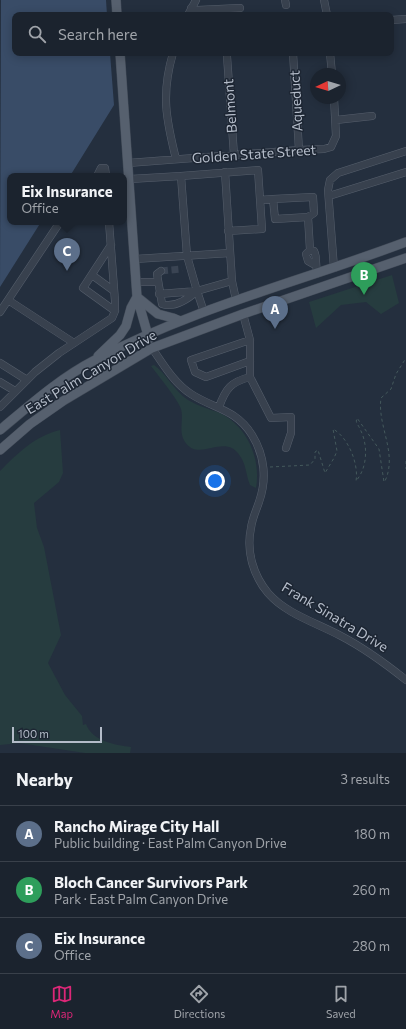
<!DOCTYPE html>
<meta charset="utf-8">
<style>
body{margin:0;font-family:Commissioner,sans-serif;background:#282f3a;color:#f1f3f6}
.compass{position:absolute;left:310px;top:68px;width:36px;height:36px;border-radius:50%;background:#1b232e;box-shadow:0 2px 10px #0003;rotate:266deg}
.scale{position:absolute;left:12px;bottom:10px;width:90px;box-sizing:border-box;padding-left:4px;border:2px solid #b4bcc9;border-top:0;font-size:11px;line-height:14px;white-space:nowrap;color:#b4bcc9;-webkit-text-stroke:3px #1d2633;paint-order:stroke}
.you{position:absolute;left:215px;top:481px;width:14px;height:14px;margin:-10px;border:3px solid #fff;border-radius:50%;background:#1a73e8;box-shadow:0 0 0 6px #1a73e833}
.badge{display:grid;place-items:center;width:26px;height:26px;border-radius:50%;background:#db2777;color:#fff;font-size:13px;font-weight:700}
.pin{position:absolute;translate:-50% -33px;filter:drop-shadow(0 1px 2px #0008)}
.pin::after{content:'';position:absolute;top:21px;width:14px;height:12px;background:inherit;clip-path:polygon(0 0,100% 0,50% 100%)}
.popup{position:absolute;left:7px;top:173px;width:120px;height:52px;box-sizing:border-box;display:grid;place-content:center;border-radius:8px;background:#1b232e;filter:drop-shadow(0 1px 3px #0005);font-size:13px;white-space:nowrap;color:#a0a4aa}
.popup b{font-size:15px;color:#f1f3f6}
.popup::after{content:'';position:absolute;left:50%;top:100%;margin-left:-8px;border:8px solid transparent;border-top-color:#1b232e}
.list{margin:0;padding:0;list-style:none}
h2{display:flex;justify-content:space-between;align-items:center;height:52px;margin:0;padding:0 16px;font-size:17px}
h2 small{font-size:13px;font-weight:400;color:#a0a4aa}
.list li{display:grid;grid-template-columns:26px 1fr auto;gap:12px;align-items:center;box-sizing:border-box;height:56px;padding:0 16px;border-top:1px solid #39404a}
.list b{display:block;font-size:15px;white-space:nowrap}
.list p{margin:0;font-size:13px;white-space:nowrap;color:#a0a4aa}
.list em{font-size:13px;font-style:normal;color:#a0a4aa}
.icon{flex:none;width:22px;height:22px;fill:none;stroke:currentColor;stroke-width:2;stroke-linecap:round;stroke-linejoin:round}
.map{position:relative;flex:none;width:406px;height:753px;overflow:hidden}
.search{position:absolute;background:#1b232e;box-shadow:0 2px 10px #0003;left:12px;right:12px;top:12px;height:44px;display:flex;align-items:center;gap:10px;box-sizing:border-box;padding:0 14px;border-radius:8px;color:#a0a4aa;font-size:15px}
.sheet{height:220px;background:#1b232e}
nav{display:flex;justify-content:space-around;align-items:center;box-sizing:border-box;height:56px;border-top:1px solid #39404a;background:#1b232e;font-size:11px;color:#a0a4aa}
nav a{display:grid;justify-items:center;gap:2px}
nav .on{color:#db2777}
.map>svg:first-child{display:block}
.green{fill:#263c3f}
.water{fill:#394c67}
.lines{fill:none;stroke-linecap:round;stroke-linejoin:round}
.minor-tunnel{stroke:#3a4453;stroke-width:7;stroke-dasharray:7 3.5;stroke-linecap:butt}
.minor-casing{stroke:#565f6c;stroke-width:8}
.major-casing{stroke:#414a57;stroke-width:10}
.path{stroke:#44595c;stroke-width:1;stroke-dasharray:3 3;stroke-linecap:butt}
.minor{stroke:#38414e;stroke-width:7}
.major{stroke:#56606e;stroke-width:9}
.labels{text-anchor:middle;stroke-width:3;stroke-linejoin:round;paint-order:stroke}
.street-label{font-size:14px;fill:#b4bcc9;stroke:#1d2633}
</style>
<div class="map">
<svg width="406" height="753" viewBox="0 0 406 753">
<rect width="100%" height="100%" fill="#242f3e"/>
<path class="green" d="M392,275L399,303L381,314L366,302L341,305L316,328L309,302Z
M154,365C166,373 174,391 188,400C198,406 209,409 220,413C248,427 261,459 256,488L250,485C246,475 246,464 240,456C225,432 199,463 185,442C178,432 184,419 181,409C179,401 157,374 151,366Z
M60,430L63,473L59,482L34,503L37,528L44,547L61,635L48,663L65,695L82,716L83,725L86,724C92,741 115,745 131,747L130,753H85L19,743L0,745V471C18,453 35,436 60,430Z"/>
<path class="water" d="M1,0H106L107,15H15V53H110L114,105L70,176H10V222H41L0,287Z"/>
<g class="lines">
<path class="minor-tunnel" d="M161,271L182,269"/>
<defs>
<path id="minor" d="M285,0L286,5
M324,0L327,15
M191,8L197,10L240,8
M188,15L196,0
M391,20L406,19
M173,53C161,94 166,119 176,159
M293,53L299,150
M330,53L332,74
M227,56L234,155
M336,120L372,116
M128,163L299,150L324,149L331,147L336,136L334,98
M225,172L232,281L236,300
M97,176L101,168H105L106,176
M181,176L258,170L262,229L228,231
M130,179L181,176L187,256L197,291
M329,196L406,172
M273,199L313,197L314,213L308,217
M260,200L273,199L275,219L308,217L310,250
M111,245L83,288L115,311
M135,259L230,253
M315,265L308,261L306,254L310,250L314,251C318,258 314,264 318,273
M334,268L328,190L330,180L338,173L406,151
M161,271L157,274L162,304C174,308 188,299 197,291
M92,275L114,291
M136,282H158
M159,294L197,291
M8,300L74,343
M0,312L60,222
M204,312L197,291L232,281
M250,340L191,360L195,372L206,377L250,361
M152,348C163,364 174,383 191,394C214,409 236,409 252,435C265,456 267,480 259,502C256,511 252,519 251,528C246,551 253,575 268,593C286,614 317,623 341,636C364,648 386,664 406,680
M0,363L27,380
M250,377L271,418L291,417V433L286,448
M0,382L15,391
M0,407L35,372L59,353L112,318L115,311V301L109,222
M219,407C226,388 231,382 250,377V340L243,314"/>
<path id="major" d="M116,0L117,15
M120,53L137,297L149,339
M137,297L158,314L173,318L180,321
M98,356L120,335L126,326L131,308L137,297
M0,430C30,405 60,378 95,360C193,308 302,281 406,242
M0,450L30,424L63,401L152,348L243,314L406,258"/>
</defs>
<use href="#minor" class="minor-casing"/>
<use href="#major" class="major-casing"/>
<path class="path" d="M406,461V469
M270,467L310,465L315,459V452L318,450L325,473L334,458L337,451L333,429C348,437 359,464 356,481C368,467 368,444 360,429C358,424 355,423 357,418L379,449L384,482L385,481C398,453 377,426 381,398L391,389L396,374L406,358"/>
<use href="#minor" class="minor"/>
<use href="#major" class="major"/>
</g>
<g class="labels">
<g class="street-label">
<text transform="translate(296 101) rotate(-93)" y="5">Aqueduct</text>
<text transform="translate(230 106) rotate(-94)" y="5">Belmont</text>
<text transform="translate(254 154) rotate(-4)" y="5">Golden State Street</text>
<text transform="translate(91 372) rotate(-31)" y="5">East Palm Canyon Drive</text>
<text transform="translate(335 617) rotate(31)" y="5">Frank Sinatra Drive</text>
</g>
</g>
</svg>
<svg class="compass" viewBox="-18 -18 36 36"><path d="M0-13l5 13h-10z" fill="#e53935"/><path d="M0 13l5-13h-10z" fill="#a0a4aa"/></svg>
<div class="scale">100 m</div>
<div class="you"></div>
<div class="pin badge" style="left:275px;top:329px;background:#5c6f8a">A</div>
<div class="pin badge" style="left:364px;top:295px;background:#2e9e5b">B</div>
<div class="pin badge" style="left:67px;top:271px;background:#5c6f8a">C</div>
<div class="popup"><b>Eix Insurance</b>Office</div>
<div class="search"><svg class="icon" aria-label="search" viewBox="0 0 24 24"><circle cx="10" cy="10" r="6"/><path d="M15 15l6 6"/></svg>Search here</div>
</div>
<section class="sheet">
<h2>Nearby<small>3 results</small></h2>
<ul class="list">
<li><span class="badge" style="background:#5c6f8a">A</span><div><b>Rancho Mirage City Hall</b><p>Public building · East Palm Canyon Drive</p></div><em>180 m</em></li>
<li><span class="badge" style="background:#2e9e5b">B</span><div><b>Bloch Cancer Survivors Park</b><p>Park · East Palm Canyon Drive</p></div><em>260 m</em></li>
<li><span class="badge" style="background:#5c6f8a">C</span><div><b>Eix Insurance</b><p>Office</p></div><em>280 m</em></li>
</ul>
</section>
<nav>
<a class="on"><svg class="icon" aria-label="map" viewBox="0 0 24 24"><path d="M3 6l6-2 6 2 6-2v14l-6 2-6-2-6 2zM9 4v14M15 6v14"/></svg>Map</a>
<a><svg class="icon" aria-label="directions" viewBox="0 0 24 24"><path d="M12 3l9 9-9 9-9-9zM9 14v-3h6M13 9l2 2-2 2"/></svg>Directions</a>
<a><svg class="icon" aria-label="saved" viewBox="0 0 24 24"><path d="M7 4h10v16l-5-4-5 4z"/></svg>Saved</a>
</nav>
